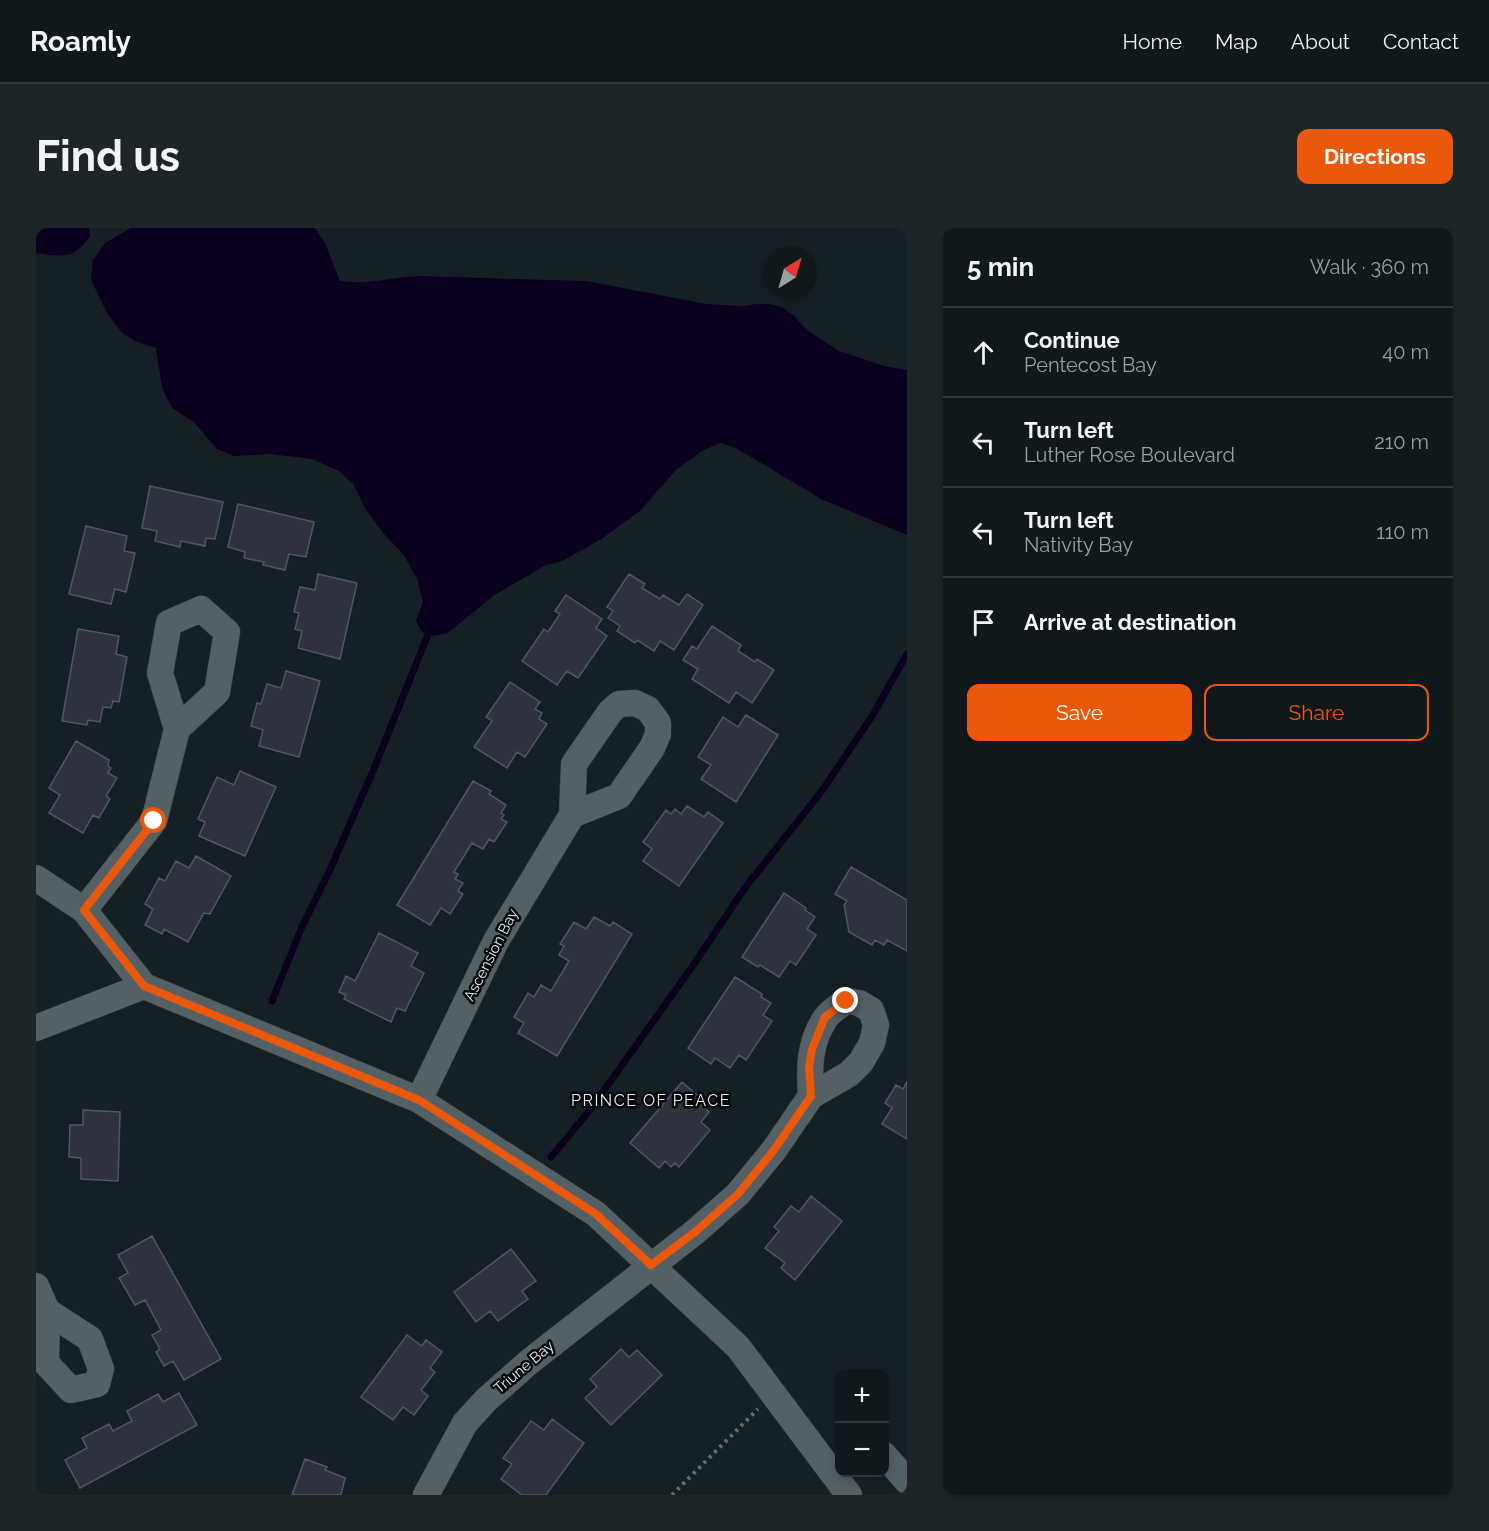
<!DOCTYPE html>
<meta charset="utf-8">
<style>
body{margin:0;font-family:Raleway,sans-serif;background:#1e2529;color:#f1f3f6}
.controls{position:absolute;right:18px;bottom:18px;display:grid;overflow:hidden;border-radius:12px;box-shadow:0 3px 9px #0003}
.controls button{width:54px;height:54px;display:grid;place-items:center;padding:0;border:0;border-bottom:2px solid #30373b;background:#10181c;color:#f1f3f6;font:30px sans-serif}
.compass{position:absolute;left:727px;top:18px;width:54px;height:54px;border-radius:50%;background:#10181c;box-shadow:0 3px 9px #0003;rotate:37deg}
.stop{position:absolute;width:18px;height:18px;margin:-14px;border:4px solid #ea580c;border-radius:50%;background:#fff}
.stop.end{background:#ea580c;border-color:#fff;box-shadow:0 2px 6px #0008}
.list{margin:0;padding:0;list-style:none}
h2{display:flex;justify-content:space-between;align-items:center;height:78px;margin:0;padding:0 24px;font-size:26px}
h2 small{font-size:20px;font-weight:400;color:#9ca0a3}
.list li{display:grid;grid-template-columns:39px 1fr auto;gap:18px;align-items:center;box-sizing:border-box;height:90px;padding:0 24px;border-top:2px solid #30373b}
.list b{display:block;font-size:22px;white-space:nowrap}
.list p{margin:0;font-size:20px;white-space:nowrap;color:#9ca0a3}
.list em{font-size:20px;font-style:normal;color:#9ca0a3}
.actions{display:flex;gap:12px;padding:18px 24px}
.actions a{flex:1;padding:14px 0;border:2px solid #ea580c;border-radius:12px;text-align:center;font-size:21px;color:#ea580c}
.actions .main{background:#ea580c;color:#fff}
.icon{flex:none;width:33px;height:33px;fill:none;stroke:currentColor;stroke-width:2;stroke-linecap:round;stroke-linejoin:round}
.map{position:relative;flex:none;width:871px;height:1267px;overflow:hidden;border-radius:12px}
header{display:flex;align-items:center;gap:36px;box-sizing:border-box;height:84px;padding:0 30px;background:#10181c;border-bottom:2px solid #30373b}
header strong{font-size:28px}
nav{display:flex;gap:33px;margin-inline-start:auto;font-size:21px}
.intro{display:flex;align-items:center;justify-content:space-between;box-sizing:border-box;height:144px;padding:0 36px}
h1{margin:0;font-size:42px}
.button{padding:15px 27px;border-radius:12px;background:#ea580c;color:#fff;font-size:21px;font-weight:700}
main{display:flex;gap:36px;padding:0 36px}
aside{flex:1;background:#10181c;border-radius:12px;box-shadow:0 3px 9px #0003}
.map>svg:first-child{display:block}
.water{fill:#0a001d}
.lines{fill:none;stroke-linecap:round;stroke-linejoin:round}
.stream{stroke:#0a001d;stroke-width:7}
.building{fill:#2e333d;stroke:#515761;stroke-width:1.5}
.minor-casing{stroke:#353c40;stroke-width:27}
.path{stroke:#636d72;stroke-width:4;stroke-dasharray:3 4.5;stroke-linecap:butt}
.minor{stroke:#536066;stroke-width:26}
.route{stroke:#ea580c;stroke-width:8}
.labels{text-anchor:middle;stroke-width:5;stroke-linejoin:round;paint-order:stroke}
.street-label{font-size:15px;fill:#e5edf0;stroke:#05090b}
.neighbourhood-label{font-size:16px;letter-spacing:1.5px;fill:#e5edf0;stroke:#05090b}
</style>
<header>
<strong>Roamly</strong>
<nav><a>Home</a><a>Map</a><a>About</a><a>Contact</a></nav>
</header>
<div class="intro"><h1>Find us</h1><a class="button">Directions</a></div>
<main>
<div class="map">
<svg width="871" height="1267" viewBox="0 0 871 1267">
<rect width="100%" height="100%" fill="#152026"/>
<path class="water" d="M0,0H53L54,8C38,32 26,29 0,25Z
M95,0H279L289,15L304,53C331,57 357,49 384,48L550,53L671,76L706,78L721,76H733L746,79L757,87L772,103L803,123L848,138L871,142V307L787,272L700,220L684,215L666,223L640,242L604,283L564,312L526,333L510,337L457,368L412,405L397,408L386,404L380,393L387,374L381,351L368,327L348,306L330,282L317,256L303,243L276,231L234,226L198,228L181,221L158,194L136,180L126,160L120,120L101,114L86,105L71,85L55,52L57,32L69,15Z"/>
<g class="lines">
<path class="stream" d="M236,773L265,701L293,644L337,543L395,399
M515,929L554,882L658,736L708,661L785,564L835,490L871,426"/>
</g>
<path class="building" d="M114,258L187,274L179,311L170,310L169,318L145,313L144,319L119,313L121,303L106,300Z
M202,276L278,294L270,329L253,326L249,342L227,337L228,334L208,330L209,324L192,319Z
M50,298L91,308L88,323L99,325L90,364L79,361L75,376L33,366Z
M282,346L321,355L304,431L262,420L266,403L259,401L263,385L258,384L264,359L279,362Z
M593,346L609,356L606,360L624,371L627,367L643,377L651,366L667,377L638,422L624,413L618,423L601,412L599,415L581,403L584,398L572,390L577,383L571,379Z
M530,367L566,391L560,400L571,408L542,450L531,443L521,457L486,433L508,401L512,404L524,386L519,383Z
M676,398L705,417L702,423L719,434L721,431L738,442L716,475L700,464L693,475L656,451L662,441L647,432L656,418L661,421Z
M42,401L83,408L80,426L91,429L83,474L77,473L75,480L67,479L64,494L52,492L51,497L26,493Z
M250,443L284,453L263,529L223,518L227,502L215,498L221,475L225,476L231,456L245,460Z
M474,454L504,474L499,481L506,485L503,491L511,496L489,529L481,524L471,540L438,519L456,493L450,489Z
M710,487L742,507L700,574L665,551L675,537L662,529L687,489L702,499Z
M40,513L73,532L72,538L75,540L72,545L81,550L70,568L74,571L63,590L57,587L47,605L13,585L24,567L13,560Z
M204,543L240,559L209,628L163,608L169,594L162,591L181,549L198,557Z
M437,553L455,563L453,566L470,577L465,585L468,587L465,591L471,594L458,614L453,611L447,621L436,615L418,644L422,646L419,651L427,655L422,663L427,666L414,686L405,680L394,697L361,677Z
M651,578L668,589L672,584L687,595L643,658L607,633L616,621L607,614L630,582L635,586L639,581L645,586Z
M160,628L195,648L174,686L168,685L152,714L128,701L126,706L109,697L117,681L109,676L123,650L129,653L140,633L153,640Z
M815,639L871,672V723L851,712L848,717L839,712L836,717L813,704L808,677L811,673L799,666Z
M748,665L770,680L769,682L779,689L771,701L780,707L760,737L754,733L743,749L724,737L722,739L706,729Z
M558,689L574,698L577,694L596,706L521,828L482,805L488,795L478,789L492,765L498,769L505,757L515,763L533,733L523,727L528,718L524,716L538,694L550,701Z
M343,705L382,725L375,738L388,745L369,783L361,780L355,794L308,771L310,767L303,764L310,748L319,753Z
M699,749L726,766L725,769L735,775L727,787L736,793L710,832L703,827L694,840L679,830L675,836L652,820Z
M871,853V911L846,896L856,880L849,875L860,857L867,861Z
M646,854L668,873L665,877L673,884L665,894L674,902L643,939L639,935L635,939L629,933L623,940L594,915Z
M47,882L84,884L82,953L45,951V930L33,929L34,897H47Z
M775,968L806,993L759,1052L745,1040L749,1035L729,1020L743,1003L738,999L755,978L763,984Z
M116,1008L185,1131L148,1152L137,1133L128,1138L120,1124L124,1121L116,1107L125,1102L109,1072L99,1077L83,1050L92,1045L82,1027Z
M475,1021L500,1053L486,1063L492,1071L462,1093L454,1083L440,1094L418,1064Z
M371,1107L386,1118L390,1112L406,1124L394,1140L399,1144L385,1162L392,1168L378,1187L367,1179L357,1192L325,1169Z
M585,1121L593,1129L601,1122L626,1147L575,1197L549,1170L561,1159L554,1151Z
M143,1165L161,1197L44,1260L29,1232L51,1220L46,1210L73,1196L77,1203L96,1193L91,1183L122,1166L127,1174Z
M516,1191L548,1215L510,1267H486L465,1251L476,1236L467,1230L495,1193L508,1202Z
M269,1231L291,1239L289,1242L309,1250L305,1267H256Z"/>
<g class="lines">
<defs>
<path id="minor" d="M0,650L48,682L108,758L383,872L560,986L702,1119L813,1267
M48,682L118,593L141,501L124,445L133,395L165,381L191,404L181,464L141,501
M0,800L108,758
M383,872L460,713L536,587L538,536L574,484L583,476L599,475L612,481L622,495V506L616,520L583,568L536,587
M0,1058L11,1083L10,1135L35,1162L61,1156L65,1141L54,1111L11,1083
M848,1227L871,1253
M390,1267L429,1195L450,1172L493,1134L659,1004L702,966L738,922L775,868L813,846L825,834L836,815L840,797L835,782L823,775L810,773C803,778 793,784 789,791C773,815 773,841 775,868"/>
</defs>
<use href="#minor" class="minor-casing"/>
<path class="path" d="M636,1267L722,1181"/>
<use href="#minor" class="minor"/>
</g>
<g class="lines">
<path class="route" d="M118,593L48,682L108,758L383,872L560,986L615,1037L659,1004L702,966L738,922L775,868L773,839L776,821L789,789L810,773"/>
</g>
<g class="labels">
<g class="street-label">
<text transform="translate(455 727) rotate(-63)" y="5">Ascension Bay</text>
<text transform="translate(488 1139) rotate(-40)" y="5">Triune Bay</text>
</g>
<g class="neighbourhood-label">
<text x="615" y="878">PRINCE OF PEACE</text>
</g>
</g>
</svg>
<div class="controls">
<button>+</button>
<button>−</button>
</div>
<svg class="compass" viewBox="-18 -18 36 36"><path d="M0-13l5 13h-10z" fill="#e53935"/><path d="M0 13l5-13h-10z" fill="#9ca0a3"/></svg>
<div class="stop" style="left:118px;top:593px"></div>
<div class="stop end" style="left:810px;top:773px"></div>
</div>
<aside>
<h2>5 min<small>Walk · 360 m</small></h2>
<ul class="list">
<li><svg class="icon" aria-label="ahead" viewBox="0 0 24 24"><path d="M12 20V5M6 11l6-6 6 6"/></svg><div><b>Continue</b><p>Pentecost Bay</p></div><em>40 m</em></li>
<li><svg class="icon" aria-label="left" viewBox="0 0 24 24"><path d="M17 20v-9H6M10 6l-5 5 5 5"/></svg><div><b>Turn left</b><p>Luther Rose Boulevard</p></div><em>210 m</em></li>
<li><svg class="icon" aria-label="left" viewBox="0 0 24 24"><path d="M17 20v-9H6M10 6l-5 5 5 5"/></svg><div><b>Turn left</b><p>Nativity Bay</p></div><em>110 m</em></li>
<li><svg class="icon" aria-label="arrive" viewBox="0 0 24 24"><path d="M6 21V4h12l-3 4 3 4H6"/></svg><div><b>Arrive at destination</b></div></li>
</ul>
<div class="actions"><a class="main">Save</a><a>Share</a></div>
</aside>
</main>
